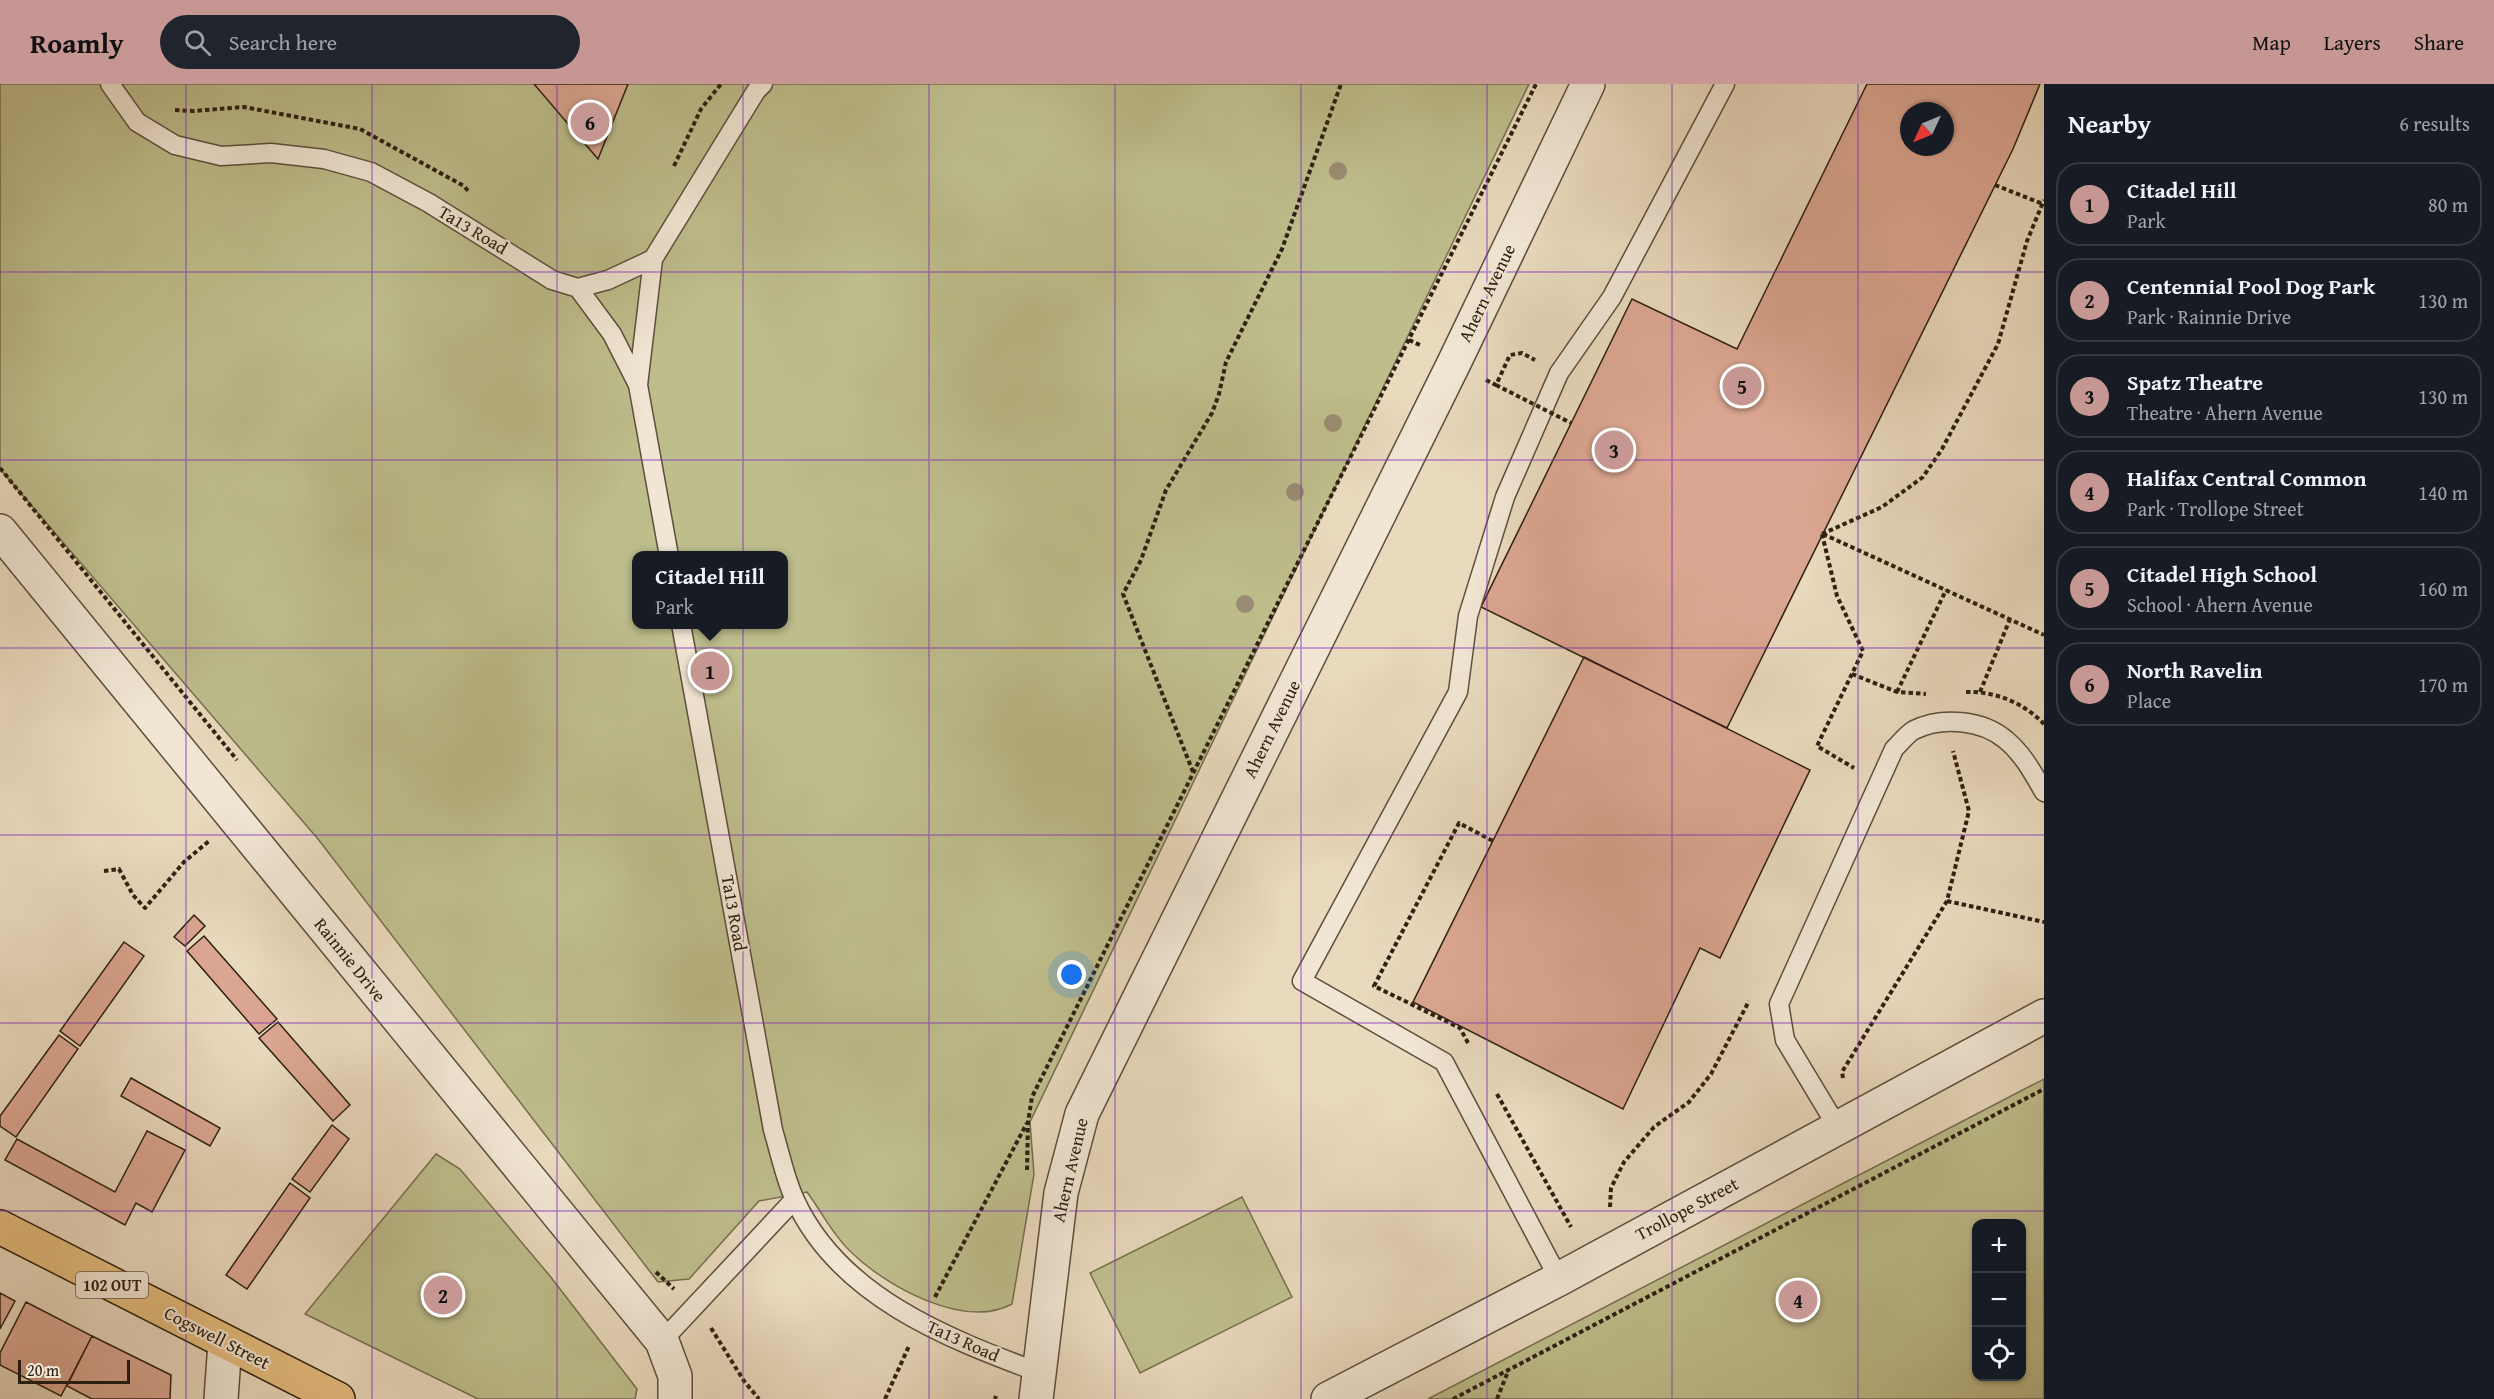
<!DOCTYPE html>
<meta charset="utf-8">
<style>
body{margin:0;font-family:"Gentium Book Plus",serif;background:#20242c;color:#f1f3f6}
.controls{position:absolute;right:18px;bottom:18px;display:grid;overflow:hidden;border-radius:12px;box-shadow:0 2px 4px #0004}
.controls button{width:54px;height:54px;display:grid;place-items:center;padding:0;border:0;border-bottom:2px solid #363941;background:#171b24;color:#f1f3f6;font:30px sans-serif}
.compass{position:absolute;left:1900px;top:18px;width:54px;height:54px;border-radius:50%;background:#171b24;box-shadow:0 2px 4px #0004;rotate:226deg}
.scale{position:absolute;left:18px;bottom:15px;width:112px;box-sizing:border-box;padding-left:6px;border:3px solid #2e2011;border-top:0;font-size:16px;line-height:21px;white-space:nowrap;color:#2e2011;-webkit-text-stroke:4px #f1e6d4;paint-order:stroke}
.you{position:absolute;left:1072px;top:891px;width:21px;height:21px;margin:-15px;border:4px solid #fff;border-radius:50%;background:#1a73e8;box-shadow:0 0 0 9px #1a73e833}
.badge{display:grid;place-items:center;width:39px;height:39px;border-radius:50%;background:#c59692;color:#111;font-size:20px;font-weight:700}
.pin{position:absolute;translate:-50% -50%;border:3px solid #fff;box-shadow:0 2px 6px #0006}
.popup{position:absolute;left:632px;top:467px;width:156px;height:78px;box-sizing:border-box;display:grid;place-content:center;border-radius:12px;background:#171b24;filter:drop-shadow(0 2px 4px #0005);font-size:20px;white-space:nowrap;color:#9ea1a6}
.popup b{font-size:22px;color:#f1f3f6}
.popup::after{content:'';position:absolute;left:50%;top:100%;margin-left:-12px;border:12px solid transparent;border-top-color:#171b24}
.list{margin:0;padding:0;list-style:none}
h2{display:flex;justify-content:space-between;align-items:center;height:78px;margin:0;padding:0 24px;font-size:26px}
h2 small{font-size:20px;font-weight:400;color:#9ea1a6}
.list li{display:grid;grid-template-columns:39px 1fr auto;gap:18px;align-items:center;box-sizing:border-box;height:84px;margin:0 12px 12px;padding:0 12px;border:2px solid #363941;border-radius:24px}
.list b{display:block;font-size:22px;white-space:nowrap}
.list p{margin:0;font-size:20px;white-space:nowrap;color:#9ea1a6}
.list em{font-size:20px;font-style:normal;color:#9ea1a6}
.icon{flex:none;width:33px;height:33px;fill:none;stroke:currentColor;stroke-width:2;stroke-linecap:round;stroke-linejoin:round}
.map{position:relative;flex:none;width:2044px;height:1315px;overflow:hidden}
header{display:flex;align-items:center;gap:36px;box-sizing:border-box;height:84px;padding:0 30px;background:#c59692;color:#111}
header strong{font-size:28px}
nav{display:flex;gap:33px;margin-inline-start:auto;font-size:21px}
.search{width:420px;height:54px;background:#20242c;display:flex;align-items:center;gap:15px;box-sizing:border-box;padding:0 21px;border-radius:33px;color:#9ea1a6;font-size:22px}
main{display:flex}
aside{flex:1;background:#171b24}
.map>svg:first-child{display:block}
.green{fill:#bebd8c;stroke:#766e4e;stroke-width:1.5;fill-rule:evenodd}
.building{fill:#dba691;stroke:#2e2011;stroke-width:1.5;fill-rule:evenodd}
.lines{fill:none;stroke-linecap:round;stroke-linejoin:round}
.service-casing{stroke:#5d4e3c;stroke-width:21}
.minor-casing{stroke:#5d4e3c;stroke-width:36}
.tertiary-casing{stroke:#5d4e3c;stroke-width:36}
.primary-casing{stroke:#2e2011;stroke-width:36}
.path{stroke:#2e2011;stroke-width:4;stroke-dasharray:4.5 3;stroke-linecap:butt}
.service{stroke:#f1e6d4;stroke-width:18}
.minor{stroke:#f1e6d4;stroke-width:33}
.tertiary{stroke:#f1e6d4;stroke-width:33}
.primary{stroke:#e4bc7e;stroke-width:33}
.path-bridge{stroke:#2e2011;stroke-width:4;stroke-dasharray:4.5 3;stroke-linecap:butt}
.tree{fill:#9a8d73}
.grid{fill:none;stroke:#7b2cbf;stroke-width:1.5;stroke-opacity:0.55}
.labels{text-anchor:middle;stroke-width:4.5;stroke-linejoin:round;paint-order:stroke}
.shield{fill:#f1e6d4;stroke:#685b4c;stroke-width:1.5}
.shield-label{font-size:16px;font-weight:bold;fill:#2e2011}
.street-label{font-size:18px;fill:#2e2011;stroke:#f1e6d4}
</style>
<header>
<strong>Roamly</strong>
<div class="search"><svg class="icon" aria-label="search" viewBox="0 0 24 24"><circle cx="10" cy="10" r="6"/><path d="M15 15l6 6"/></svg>Search here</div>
<nav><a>Map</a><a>Layers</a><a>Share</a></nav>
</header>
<main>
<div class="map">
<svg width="2044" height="1315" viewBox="0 0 2044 1315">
<rect width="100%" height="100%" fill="#e9d9bd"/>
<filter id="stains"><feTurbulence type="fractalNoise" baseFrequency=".00333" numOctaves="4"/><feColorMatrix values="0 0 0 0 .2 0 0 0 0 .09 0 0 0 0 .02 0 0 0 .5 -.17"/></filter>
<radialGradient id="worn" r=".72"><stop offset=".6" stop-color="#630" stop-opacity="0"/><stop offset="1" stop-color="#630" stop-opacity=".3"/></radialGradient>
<path class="green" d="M0,0H1529L1030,1038L1034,1090L1012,1220C964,1246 885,1202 850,1167C833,1151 821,1127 807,1108L759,1117L689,1195L658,1198L318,755L0,385ZM636,472H783V540H636Z
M2044,995V1315H1428ZM1976,1140H2022V1292H1976Z
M436,1070L460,1085L550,1192L637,1305L635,1315H478L305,1230Z
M1242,1113L1292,1213L1140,1289L1090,1189Z"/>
<path class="building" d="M534,0H628L598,75Z
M1867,0H2040L2013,65L1727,644L1481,523L1632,215L1737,265ZM1909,27H1945V63H1909Z
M1584,573L1810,686L1720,874L1700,864L1623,1025L1413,918Z
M194,831L205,842L185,862L174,853Z
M204,852L277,935L259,950L187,867Z
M124,858L144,872L80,962L60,947Z
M278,938L350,1021L333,1037L259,954Z
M59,951L78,965L16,1053L0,1042V1032Z
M131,994L220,1044L210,1062L121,1012Z
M332,1041L349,1055L310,1108L292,1095Z
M147,1047L185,1066L152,1128L136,1119L125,1141L5,1076L17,1055L115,1108Z
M290,1099L310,1114L247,1205L226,1191Z
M0,1209L15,1217L0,1245Z
M26,1218L92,1252L61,1312L0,1281V1269Z
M92,1252L171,1291L170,1315H92L67,1302Z"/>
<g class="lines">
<defs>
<path id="service" d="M110,0L137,38L175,61L221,72L271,69L324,75L371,88L429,119L552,196L578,204L608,196L653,175L756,7L763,0
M578,204L612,250L638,301L669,472
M638,301L653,175
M681,540L773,1046C780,1069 785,1095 795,1116C839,1212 946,1254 1038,1288
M1838,1044L1785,956L1779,920L1894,665C1900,659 1907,650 1914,646C1942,632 1983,636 2006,656C2023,670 2033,689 2044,708
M1559,1195L1444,978L1302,897L1458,608L1468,532L1505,413L1559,289L1612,213L1725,0
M662,1257L794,1116"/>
<path id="minor" d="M0,447L662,1257L675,1292V1315
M221,1315L225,1259"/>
<path id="tertiary" d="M1036,1315L1061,1109L1082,1030L1454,279L1588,0
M1328,1315L1559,1195L2044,932"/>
<path id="primary" d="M0,1143L338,1315"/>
</defs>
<use href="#service" class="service-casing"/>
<use href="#minor" class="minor-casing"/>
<use href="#tertiary" class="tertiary-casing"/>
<use href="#primary" class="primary-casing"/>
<path class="path" d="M175,26L193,27L244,23L360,45L464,102L469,108
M674,82L701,25L721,0
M1995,101L2043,120
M1409,256L1422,262
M1486,296L1496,301L1510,271L1522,269L1535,276
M0,384L237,676
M1822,450L1837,512L1863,567L1817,662L1854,684
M1822,450L1882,423L1923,393L1942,365L1998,260L2027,157L2044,116
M1823,450L2044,551
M1852,590L1897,608L1926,610
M1897,608L1946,506
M1966,608C1995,607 2024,619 2044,640
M1980,608L2010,535
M1193,688L1123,510L1141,476L1166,406L1212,329L1219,310L1226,278L1282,165L1341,0
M104,787L119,785L133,811L145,824L184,778L209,757
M1947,817L2044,838
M1468,959L1460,944L1374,902L1459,739L1493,757
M1843,994L1842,988L1947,817L1969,727L1953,667
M1497,1010L1571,1143
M1027,1086L1028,1038L1032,1013L1536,0
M1610,1123L1611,1104L1624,1078L1654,1043L1689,1018L1711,990L1749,917
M656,1188L674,1205
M935,1213L1027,1039
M711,1244L744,1297L759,1315
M885,1315L909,1262
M995,1315L996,1312
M1453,1315L2044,1005
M1497,1315L1509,1285"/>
<use href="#service" class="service"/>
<use href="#minor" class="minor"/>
<use href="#tertiary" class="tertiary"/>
<use href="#primary" class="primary"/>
<path class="path-bridge" d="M1496,301L1571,339"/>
</g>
<g class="tree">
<circle cx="1338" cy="87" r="9"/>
<circle cx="1333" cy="339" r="9"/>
<circle cx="1295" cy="408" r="9"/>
<circle cx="1245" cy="520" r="9"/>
</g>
<path class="grid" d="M186,0V1315M372,0V1315M557,0V1315M743,0V1315M929,0V1315M1115,0V1315M1301,0V1315M1487,0V1315M1672,0V1315M1858,0V1315M0,188H2044M0,376H2044M0,564H2044M0,751H2044M0,939H2044M0,1127H2044"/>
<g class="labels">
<rect class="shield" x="76" y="1188" width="72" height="26" rx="4.5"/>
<g class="shield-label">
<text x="112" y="1207">102 OUT</text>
</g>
<g class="street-label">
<text transform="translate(473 146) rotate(31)" y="6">Ta13 Road</text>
<text transform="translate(1487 209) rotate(-64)" y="6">Ahern Avenue</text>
<text transform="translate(1272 645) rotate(-64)" y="6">Ahern Avenue</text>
<text transform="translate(734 829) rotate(80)" y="6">Ta13 Road</text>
<text transform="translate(350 876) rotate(51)" y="6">Rainnie Drive</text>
<text transform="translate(1070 1086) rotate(-77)" y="6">Ahern Avenue</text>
<text transform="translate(1687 1125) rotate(-28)" y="6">Trollope Street</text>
<text transform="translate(217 1254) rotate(27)" y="6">Cogswell Street</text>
<text transform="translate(963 1257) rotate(24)" y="6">Ta13 Road</text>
</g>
</g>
<rect width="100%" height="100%" filter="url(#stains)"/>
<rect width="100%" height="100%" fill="url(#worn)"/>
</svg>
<div class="controls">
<button>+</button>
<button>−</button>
<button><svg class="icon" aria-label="locate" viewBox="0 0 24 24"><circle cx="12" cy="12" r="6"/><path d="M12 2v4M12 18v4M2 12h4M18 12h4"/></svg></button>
</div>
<svg class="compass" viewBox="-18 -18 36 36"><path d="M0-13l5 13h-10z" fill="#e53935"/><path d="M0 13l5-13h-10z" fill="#9ea1a6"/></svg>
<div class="scale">20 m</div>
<div class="you"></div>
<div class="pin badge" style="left:710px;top:587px">1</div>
<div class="popup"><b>Citadel Hill</b>Park</div>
<div class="pin badge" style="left:443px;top:1211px">2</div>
<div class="pin badge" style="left:1614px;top:366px">3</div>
<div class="pin badge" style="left:1798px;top:1216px">4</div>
<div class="pin badge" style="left:1742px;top:302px">5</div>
<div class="pin badge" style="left:590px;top:38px">6</div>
</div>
<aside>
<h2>Nearby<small>6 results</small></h2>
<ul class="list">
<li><span class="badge">1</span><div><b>Citadel Hill</b><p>Park</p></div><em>80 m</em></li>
<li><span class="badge">2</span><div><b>Centennial Pool Dog Park</b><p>Park · Rainnie Drive</p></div><em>130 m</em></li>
<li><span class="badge">3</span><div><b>Spatz Theatre</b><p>Theatre · Ahern Avenue</p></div><em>130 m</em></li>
<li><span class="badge">4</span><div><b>Halifax Central Common</b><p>Park · Trollope Street</p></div><em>140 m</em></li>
<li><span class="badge">5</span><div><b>Citadel High School</b><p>School · Ahern Avenue</p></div><em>160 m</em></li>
<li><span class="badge">6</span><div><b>North Ravelin</b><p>Place</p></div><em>170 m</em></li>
</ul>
</aside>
</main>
